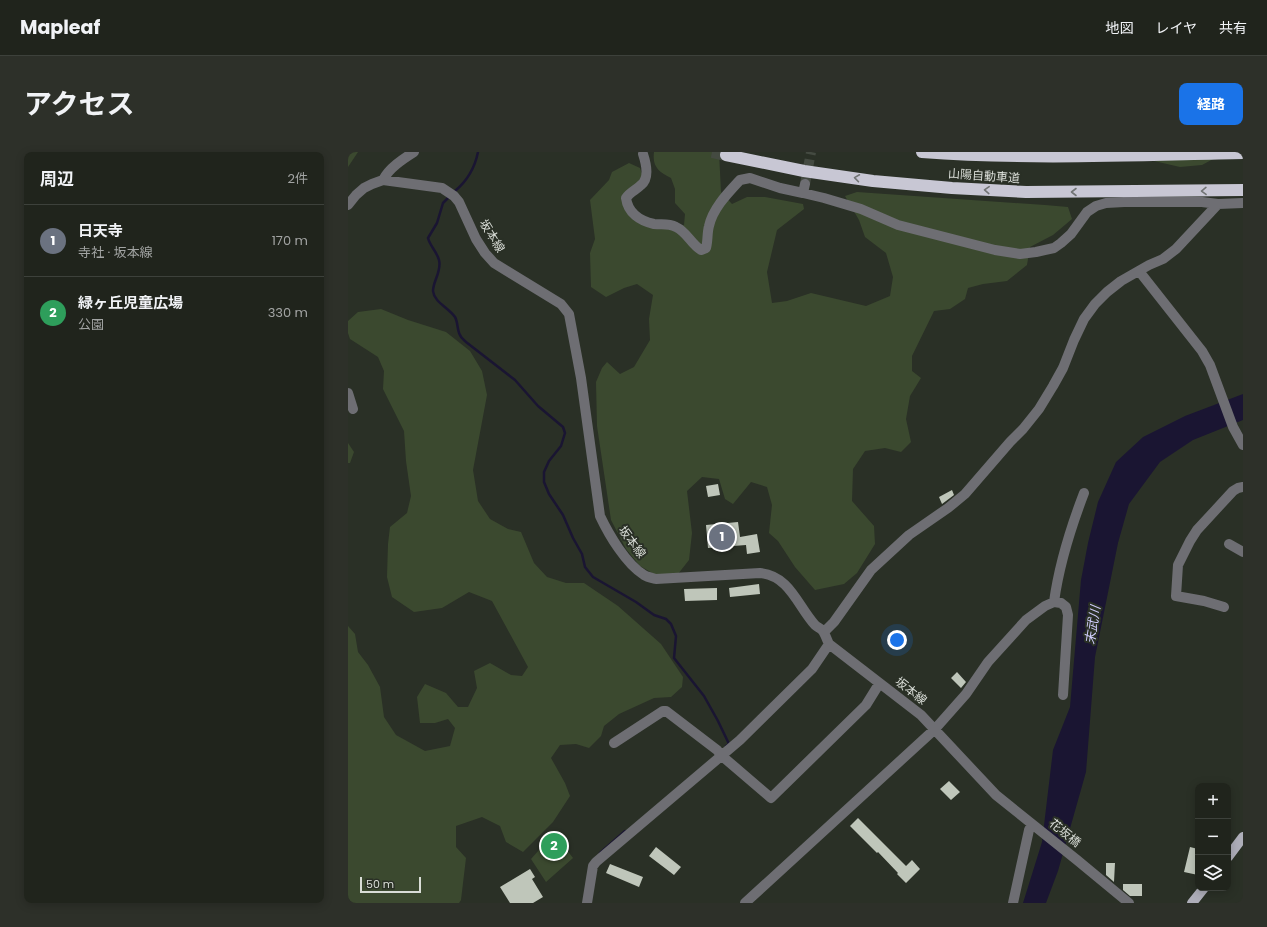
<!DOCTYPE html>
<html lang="ja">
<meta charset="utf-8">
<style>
body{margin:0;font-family:Poppins,"Noto Sans JP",sans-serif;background:#2d3029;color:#f1f3f6}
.controls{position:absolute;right:12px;bottom:12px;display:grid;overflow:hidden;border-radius:8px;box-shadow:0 2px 10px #0003}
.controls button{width:36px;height:36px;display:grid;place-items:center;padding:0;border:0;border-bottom:1px solid #3d413b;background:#20241c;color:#f1f3f6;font:20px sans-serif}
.scale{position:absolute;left:12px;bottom:10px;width:61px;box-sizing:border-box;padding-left:4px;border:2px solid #d9ddd7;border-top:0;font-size:11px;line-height:14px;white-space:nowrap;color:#d9ddd7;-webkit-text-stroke:3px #2a3026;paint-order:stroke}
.you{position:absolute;left:549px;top:488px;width:14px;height:14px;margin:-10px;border:3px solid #fff;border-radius:50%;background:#1a73e8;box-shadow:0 0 0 6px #1a73e833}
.badge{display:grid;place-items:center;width:26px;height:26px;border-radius:50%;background:#1a73e8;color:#fff;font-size:13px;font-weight:700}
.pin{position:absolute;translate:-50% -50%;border:2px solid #fff;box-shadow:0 1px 4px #0006}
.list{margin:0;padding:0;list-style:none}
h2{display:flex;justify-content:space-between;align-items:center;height:52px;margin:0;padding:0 16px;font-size:17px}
h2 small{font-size:13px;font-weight:400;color:#a2a4a3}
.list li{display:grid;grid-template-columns:26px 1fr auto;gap:12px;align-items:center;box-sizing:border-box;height:72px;padding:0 16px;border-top:1px solid #3d413b}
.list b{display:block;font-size:15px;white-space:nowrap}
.list p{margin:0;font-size:13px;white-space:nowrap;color:#a2a4a3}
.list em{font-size:13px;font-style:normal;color:#a2a4a3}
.icon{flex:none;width:22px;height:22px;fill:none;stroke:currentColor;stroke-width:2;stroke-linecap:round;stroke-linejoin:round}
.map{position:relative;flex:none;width:895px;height:751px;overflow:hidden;border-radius:8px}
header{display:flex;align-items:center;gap:24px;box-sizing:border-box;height:56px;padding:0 20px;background:#20241c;border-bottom:1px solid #3d413b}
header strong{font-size:19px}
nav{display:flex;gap:22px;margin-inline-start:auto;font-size:14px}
.intro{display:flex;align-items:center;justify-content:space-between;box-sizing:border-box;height:96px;padding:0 24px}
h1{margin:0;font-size:28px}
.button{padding:10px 18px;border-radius:8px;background:#1a73e8;color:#fff;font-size:14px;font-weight:700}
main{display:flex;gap:24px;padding:0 24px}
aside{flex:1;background:#20241c;border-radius:8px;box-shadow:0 2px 10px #0003}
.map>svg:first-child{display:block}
.green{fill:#3b492f}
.water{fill:#1a1532}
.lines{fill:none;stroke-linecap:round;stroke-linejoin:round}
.stream{stroke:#1a1532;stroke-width:2.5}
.building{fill:#bfc6ba}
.minor-tunnel{stroke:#444a41;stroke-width:10;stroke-dasharray:10 5;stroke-linecap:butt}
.highway-tunnel{stroke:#444a41;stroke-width:12;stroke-dasharray:12 6;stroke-linecap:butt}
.minor{stroke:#6e6e73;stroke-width:10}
.major{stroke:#aeaeb9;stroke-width:10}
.highway{stroke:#c8c7d4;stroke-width:12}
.oneway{stroke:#717474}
.labels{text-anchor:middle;stroke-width:4;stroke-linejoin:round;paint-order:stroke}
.street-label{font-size:12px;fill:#d9ddd7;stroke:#2a3026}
.water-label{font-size:13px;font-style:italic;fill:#d0cdfe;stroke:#2a3026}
</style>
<header>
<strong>Mapleaf</strong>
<nav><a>地図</a><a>レイヤ</a><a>共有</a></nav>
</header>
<div class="intro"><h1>アクセス</h1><a class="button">経路</a></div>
<main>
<aside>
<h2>周辺<small>2件</small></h2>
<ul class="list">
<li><span class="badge" style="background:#6b7280">1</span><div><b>日天寺</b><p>寺社 · 坂本線</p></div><em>170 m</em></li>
<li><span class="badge" style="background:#2e9e5b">2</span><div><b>緑ヶ丘児童広場</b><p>公園</p></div><em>330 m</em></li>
</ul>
</aside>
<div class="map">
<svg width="895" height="751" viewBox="0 0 895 751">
<rect width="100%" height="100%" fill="#2a3026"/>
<path class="green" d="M0,0H10L0,15Z
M306,0H371L373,40L384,52L399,45H417L455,52L456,57L429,78L419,120L424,151L439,149L463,141L518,154L542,144L545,125L538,101L517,85L511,68L497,44L509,40L697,53L720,55L724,67L705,83L682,95L679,113L659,129L635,132L620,136L617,147L602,157L586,159L564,204V219L573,226L562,244L558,267L563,290L553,300L537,296L517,299L505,317L504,349L526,374L527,392L509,421L496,432L467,438L447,415L430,389L421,381L424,353L419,335L403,330L385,352L377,347L371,327L354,325L339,339L344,381L341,408L330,422H306L292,414L278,397L263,368L249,274L248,230L254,216L259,210L272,222L286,215L302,188L301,167L305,143L289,132L276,136L258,145L243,135L242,101L247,87L242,48L261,28L264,20L281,11L292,16L295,25L275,54L318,75L336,73L337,62L327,51V37L323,26C311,20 304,15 306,0Z
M878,0L854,13L832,15L806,9Z
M33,157L60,168L98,180L122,199L134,219L139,243L125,318L130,349L142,367L160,377L173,380L186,411L199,425L218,431H236L270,454L313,492L335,525L334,535L323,545L306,546L271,562L256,574L253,584L241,596L228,592L212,593L203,606L217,631L222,644L205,670L175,700L158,690L152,674L134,665L108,674V695L118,706L113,748L111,751H0V474L7,482L10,500L20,513L32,535L36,565L48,583L77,599L102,594L107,576L100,567L87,571H72L69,545L77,532L98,541L110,555H120L129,536L126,519L142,511L163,523L174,524L180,515L144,449L121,440L94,456L66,460L44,445L39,425L40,392L42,375L59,361L63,344L58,309L56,279L35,237L36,219L30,205L2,187L0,181V169L10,160Z
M0,291L6,300L2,311H0Z
M206,681L225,706L198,730L183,707Z"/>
<path class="water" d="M895,242V268L845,288L812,310L781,352L770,391L747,505L738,620L710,719L698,751H675L694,690L705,598L722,555L733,428L740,391L750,350L768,310L795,285L837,264Z"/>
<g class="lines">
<path class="stream" d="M107,39C119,29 127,15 130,0
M101,45L95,51L89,71L80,86C82,94 89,100 91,108C94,119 85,129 85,139C86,150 101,156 107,165C110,170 109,178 112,183C113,186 116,188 118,190L167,228L190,254L215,275L217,281L213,294L201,309L196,320V330L201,342L215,363L225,386L234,402L237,415L245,425L288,450L306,463L318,467L323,472L328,484L326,506L356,544L370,569L381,592L378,594
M252,701L277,679"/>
</g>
<path class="building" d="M370,332L372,343L360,345L358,334Z
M604,338L606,343L594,352L591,345Z
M390,370L392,385L409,382L412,400L399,402L398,393L360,396L358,373Z
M411,432L412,442L382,445L381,436Z
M369,436V448L337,449L336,437Z
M609,520L618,530L613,536L603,526Z
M601,629L612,640L603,648L592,637Z
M510,666L558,714L564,708L572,717L558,731L549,722L550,721L530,700L529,701L502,674Z
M308,695L333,715L326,723L301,704Z
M842,695L850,697V723L836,720Z
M758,711H767L766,730L758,723Z
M262,712L295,725L291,735L258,721Z
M182,717L187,725L184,727L195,745L185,751H162L152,735Z
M775,732H794V744H782L775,738Z"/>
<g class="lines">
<path class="minor-tunnel" d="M457,32L463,0"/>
<path class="highway-tunnel" d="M364,0L378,3"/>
<path class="minor" d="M295,2C298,11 302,26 293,33C288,38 282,40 278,46C280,61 292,69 306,72C314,73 320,71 328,75C339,80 343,92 353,98L358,96C360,89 359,81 361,74C365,56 380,41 392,28L402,26L432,36L455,41L457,32
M35,28C41,16 55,7 66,0
M455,41L476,46L513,57L550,73L647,98L672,102L688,100L706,96L713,91L723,82L739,60L748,54L758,51L776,50H854L870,52L895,51
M0,53L8,43L16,36L24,32L35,28L94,36L106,44L111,50L128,87L137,101L146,111L213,152L221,162L233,226L252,364C261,383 278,412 296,423C299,425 304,426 308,427L412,421C442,424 449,453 467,473C469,475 472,476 474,478C477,481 479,488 481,492L573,563L648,643L729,708L781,751
M791,119L854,199L862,213L885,275L895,293
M0,241L5,257
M881,392L895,400
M706,450C711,413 723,375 736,341
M876,455L856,449L828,444L830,413L842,389L849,378L885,339L890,336L895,335
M476,480L486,470L523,418L561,383L600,356L617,342L662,290L675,277L691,257L705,234L715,216L726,188L736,167L747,152L759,140L773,129L801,113L815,107L828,97L870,52
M266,591L315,559H318L369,598L374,604L423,646L518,553L531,532
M239,751L245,714L248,710L392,588L464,517L481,492
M397,751L587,577L618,542L640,510L678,468L697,454L706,450L713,451L718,455L720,463L715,543
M665,751L681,678L684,672"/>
<path class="major" d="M880,705L895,685
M844,751L856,736"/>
<path class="highway" d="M574,0C680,8 789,3 895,1
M378,3L456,19L525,29L604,36L678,40L895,38"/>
</g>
<defs><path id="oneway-chevron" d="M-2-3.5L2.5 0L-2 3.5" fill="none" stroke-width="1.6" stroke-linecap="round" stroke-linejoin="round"/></defs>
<g class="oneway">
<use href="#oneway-chevron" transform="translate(509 26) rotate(-172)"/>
<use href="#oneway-chevron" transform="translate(639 38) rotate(-177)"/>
<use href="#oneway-chevron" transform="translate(856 39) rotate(179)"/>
<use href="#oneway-chevron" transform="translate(726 40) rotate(180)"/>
</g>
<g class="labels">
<g class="street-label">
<text transform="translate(636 24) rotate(4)" y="4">山陽自動車道</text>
<text transform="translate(144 84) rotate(58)" y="4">坂本線</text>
<text transform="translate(284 390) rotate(53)" y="4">坂本線</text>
<text transform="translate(563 539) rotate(38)" y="4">坂本線</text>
<text transform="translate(717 681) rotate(39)" y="4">花坂橋</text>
</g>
<g class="water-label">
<text transform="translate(744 473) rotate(-81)" y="5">末武川</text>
</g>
</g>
</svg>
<div class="controls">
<button>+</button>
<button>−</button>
<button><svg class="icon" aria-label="layers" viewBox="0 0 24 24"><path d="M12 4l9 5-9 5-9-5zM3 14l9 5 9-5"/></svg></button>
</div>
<div class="scale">50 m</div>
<div class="you"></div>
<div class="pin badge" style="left:374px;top:385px;background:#6b7280">1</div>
<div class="pin badge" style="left:206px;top:694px;background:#2e9e5b">2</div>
</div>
</main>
